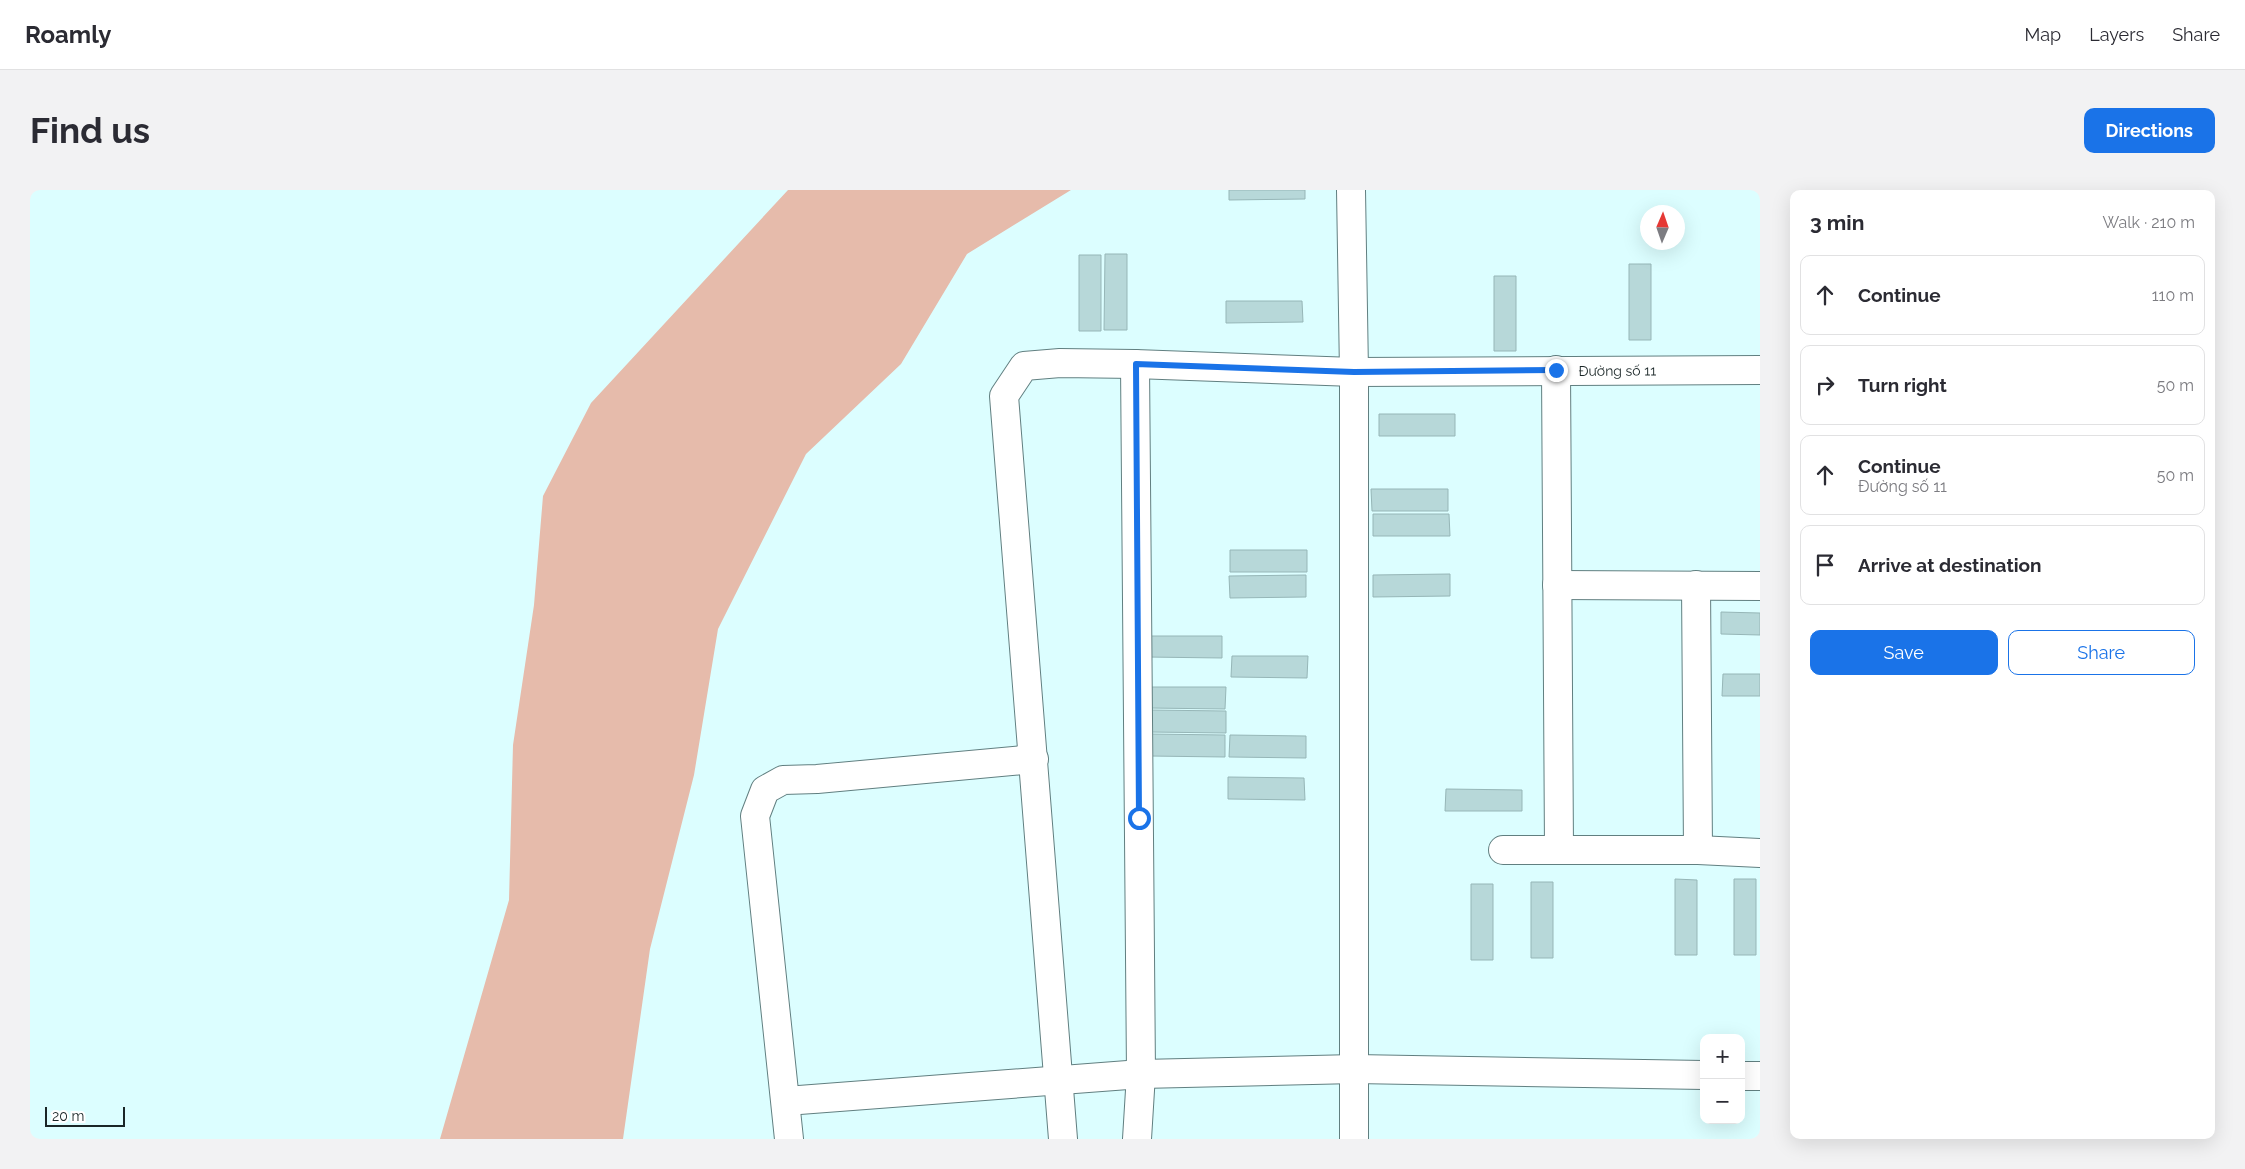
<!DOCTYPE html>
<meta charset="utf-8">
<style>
body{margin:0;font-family:Raleway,sans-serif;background:#f2f2f3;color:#2b2b33}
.controls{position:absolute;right:15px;bottom:15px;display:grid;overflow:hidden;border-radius:10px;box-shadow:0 5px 20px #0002}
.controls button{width:45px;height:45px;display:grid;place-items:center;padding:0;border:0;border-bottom:1px solid #e1e1e2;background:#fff;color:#2b2b33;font:25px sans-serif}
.compass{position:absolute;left:1610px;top:15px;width:45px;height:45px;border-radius:50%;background:#fff;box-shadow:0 5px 20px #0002;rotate:2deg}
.scale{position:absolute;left:15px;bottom:12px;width:80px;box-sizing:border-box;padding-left:5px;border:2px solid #1a2627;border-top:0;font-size:14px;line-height:18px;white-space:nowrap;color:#1a2627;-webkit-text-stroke:4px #fff;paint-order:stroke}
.stop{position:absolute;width:15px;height:15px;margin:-11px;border:4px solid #1a73e8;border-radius:50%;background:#fff}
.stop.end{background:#1a73e8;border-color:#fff;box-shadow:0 1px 5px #0008}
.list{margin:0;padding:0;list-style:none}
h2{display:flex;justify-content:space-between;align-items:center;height:65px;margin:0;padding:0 20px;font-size:21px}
h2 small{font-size:16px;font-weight:400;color:#7c7c81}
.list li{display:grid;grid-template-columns:32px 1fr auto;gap:15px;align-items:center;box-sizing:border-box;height:80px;margin:0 10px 10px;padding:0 10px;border:1px solid #e1e1e2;border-radius:10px}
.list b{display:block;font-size:19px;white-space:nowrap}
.list p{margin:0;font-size:16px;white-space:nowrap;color:#7c7c81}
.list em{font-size:16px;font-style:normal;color:#7c7c81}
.actions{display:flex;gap:10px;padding:15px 20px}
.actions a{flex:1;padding:11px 0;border:1px solid #1a73e8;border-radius:10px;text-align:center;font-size:18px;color:#1a73e8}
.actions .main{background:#1a73e8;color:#fff}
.icon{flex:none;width:28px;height:28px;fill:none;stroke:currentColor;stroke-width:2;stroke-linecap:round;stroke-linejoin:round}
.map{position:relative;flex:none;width:1730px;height:949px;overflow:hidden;border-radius:10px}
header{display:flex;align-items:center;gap:30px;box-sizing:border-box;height:70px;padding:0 25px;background:#fff;border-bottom:1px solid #e1e1e2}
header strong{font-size:24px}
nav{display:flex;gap:28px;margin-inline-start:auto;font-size:18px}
.intro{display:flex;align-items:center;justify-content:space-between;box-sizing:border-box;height:120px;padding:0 30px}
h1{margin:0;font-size:35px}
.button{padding:12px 22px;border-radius:10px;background:#1a73e8;color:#fff;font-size:18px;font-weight:700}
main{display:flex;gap:30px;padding:0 30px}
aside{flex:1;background:#fff;border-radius:10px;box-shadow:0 5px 20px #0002}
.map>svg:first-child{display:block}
.water{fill:#e6bbab}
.building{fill:#b7d8d9;stroke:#96b6b7}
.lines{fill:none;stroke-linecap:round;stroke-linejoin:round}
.minor-casing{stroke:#617f80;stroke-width:30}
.minor{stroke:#fff;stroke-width:28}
.route{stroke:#1a73e8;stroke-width:6}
.labels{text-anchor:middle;stroke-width:4;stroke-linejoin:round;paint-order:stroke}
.street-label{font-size:14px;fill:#1a2627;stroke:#fff}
</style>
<header>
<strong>Roamly</strong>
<nav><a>Map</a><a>Layers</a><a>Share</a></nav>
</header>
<div class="intro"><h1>Find us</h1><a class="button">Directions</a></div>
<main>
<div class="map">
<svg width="1730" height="949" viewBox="0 0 1730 949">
<rect width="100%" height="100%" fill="#dcfeff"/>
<path class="water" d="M758,0H1041L937,64L871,174L776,264L688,439L664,585L620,759L593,949H410L479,710L483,555L504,415L513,306L561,213Z"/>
<path class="building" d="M1199,0H1275V9L1199,10Z
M1075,64H1097V140H1074Z
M1049,65H1071V141H1049Z
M1599,74H1621V150H1599Z
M1464,86H1486V161H1464Z
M1196,111H1272L1273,132L1196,133Z
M1349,224H1425V246H1349Z
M1341,299H1418V321H1342Z
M1343,324H1419L1420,346H1343Z
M1200,360H1277V382H1200Z
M1420,384V406L1343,407V385Z
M1276,385V407L1200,408L1199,386Z
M1691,422L1730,423V445L1691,444Z
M1115,446H1192V468L1116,467Z
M1202,466H1278L1277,488L1201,487Z
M1693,484H1730V506H1692Z
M1119,497H1196L1195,519L1119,518Z
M1120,520L1196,521V543L1120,542Z
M1119,544L1195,545V567L1119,566Z
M1200,545L1276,546V568L1199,567Z
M1198,587L1274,588L1275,610L1198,609Z
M1416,599L1492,600V621H1415Z
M1645,689L1667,690V765H1645Z
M1704,689H1726V765H1704Z
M1501,692H1523V768H1501Z
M1441,694H1463V770H1441Z"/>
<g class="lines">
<defs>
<g id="minor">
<path d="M1321,0L1324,182V949"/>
<path d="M1105,174L1111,884L1107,949"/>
<path d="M1526,180L1529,660"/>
<path d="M1527,395L1730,396"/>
<path d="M1666,395L1668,660"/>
<path d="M1473,660H1668L1730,663"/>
<path d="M1711,886H1730"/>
<path d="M756,911L1111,884L1325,879L1674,885"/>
<path d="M759,949L725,626L735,600L753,590L787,589L1004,569"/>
<path id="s1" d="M1033,949L974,206L994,176L1030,173L1105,174L1324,182L1730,180"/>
</g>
</defs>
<use href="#minor" class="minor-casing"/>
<use href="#minor" class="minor"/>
</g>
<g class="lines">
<path class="route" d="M1109,628L1106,174L1324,182L1526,180"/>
</g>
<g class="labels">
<g class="street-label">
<text dy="5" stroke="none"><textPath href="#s1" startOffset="1375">Đường số 11</textPath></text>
</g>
</g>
</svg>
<div class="controls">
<button>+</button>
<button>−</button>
</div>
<svg class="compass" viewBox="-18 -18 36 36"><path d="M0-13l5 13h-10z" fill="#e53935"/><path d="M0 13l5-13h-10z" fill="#7c7c81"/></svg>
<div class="scale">20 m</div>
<div class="stop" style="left:1109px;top:628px"></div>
<div class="stop end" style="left:1526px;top:180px"></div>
</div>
<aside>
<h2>3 min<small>Walk · 210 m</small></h2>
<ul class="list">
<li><svg class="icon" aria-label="ahead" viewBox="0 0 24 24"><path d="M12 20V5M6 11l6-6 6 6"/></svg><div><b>Continue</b></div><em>110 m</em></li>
<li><svg class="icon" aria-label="right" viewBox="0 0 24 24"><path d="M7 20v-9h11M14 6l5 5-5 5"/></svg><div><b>Turn right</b></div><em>50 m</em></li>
<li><svg class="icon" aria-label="ahead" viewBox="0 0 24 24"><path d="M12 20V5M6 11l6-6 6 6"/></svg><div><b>Continue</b><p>Đường số 11</p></div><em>50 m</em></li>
<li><svg class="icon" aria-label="arrive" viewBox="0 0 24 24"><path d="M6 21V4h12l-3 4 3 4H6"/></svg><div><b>Arrive at destination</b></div></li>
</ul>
<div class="actions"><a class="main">Save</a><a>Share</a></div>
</aside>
</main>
